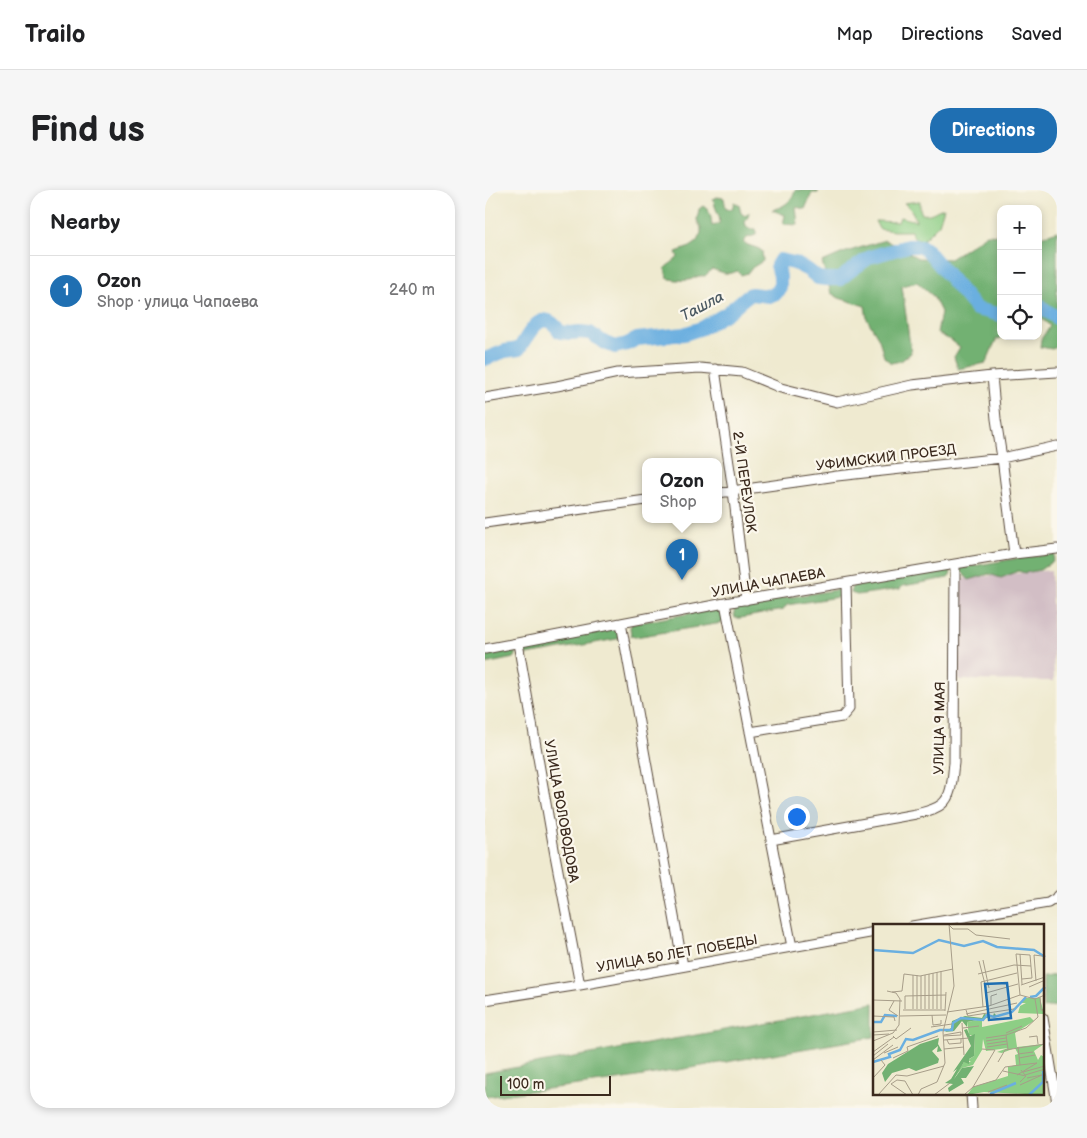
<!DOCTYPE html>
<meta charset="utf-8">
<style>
body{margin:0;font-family:"Balsamiq Sans",sans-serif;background:#f6f6f6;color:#202124}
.controls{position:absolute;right:15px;top:15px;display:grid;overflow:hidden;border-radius:10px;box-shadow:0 2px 8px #0003}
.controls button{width:45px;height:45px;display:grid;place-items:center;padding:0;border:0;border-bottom:1px solid #e0e0e0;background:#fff;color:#202124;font:25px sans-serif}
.scale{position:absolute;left:15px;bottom:12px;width:111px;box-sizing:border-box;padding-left:5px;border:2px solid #3b2a1e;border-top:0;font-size:14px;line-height:18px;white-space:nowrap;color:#3b2a1e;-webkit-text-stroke:4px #fbf7ec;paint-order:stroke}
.you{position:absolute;left:311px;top:626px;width:18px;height:18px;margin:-12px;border:4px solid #fff;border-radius:50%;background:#1a73e8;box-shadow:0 0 0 8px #1a73e833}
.badge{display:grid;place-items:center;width:32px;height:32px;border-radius:50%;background:#1f6fb2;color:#fff;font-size:16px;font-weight:700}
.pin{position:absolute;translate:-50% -41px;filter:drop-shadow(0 1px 2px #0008)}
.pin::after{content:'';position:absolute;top:26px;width:18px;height:15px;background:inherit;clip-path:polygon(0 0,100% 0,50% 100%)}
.popup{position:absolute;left:157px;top:268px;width:80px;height:65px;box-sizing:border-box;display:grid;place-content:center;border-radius:10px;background:#fff;filter:drop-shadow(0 1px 4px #0005);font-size:16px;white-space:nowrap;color:#757577}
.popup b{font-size:19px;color:#202124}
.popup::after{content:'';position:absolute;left:50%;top:100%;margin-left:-10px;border:10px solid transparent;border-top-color:#fff}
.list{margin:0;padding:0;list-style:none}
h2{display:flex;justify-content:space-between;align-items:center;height:65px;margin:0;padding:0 20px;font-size:21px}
h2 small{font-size:16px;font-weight:400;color:#757577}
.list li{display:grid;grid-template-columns:32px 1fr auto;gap:15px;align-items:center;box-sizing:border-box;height:70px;padding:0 20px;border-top:1px solid #e0e0e0}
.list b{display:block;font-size:19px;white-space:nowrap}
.list p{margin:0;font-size:16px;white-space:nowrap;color:#757577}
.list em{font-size:16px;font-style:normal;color:#757577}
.icon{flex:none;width:28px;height:28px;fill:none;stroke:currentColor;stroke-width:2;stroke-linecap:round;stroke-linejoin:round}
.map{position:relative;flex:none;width:572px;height:918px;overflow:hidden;border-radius:20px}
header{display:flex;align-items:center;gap:30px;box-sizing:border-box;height:70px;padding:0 25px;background:#fff;border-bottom:1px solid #e0e0e0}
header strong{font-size:24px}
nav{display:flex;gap:28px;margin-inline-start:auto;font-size:18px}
.intro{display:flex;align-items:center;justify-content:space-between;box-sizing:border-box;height:120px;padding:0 30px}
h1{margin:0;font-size:35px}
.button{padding:12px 22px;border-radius:20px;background:#1f6fb2;color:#fff;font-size:18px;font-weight:700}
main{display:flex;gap:30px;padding:0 30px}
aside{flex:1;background:#fff;border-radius:20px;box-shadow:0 2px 8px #0003}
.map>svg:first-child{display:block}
.industrial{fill:#d2bec5}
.green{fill:#8dce85;stroke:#647c52}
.forest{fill:#72b172;stroke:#566e48}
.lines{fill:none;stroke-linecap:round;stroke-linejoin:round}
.river{stroke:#6aafe0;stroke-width:14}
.minor-casing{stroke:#564739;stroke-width:11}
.minor{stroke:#fff;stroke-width:9}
.labels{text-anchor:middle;stroke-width:4.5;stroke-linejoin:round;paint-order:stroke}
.street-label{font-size:14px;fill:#3b2a1e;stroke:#fbf7ec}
.water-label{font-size:15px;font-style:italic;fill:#4b5962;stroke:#fbf7ec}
.inset-river{fill:none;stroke:#6aafe0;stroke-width:2.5}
.inset-road{fill:none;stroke:#a79d89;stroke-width:1}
.view{fill:#1f6fb2;fill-opacity:0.15;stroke:#1f6fb2;stroke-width:2.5}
.inset-edge{fill:none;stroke:#3b2a1e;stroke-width:2.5}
</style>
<header>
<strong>Trailo</strong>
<nav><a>Map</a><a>Directions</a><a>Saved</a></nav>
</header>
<div class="intro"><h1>Find us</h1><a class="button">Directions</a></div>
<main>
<aside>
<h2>Nearby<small></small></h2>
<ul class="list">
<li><span class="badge">1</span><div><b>Ozon</b><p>Shop · улица Чапаева</p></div><em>240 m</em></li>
</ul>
</aside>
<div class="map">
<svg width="572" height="918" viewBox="0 0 572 918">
<rect width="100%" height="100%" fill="#fbf7ec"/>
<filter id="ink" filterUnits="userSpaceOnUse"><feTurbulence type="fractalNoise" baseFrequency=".02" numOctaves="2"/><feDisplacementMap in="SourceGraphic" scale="10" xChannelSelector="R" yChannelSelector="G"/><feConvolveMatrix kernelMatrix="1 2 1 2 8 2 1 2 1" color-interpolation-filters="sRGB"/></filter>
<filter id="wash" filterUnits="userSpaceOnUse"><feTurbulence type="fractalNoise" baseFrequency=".0096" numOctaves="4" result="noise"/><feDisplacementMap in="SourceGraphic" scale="20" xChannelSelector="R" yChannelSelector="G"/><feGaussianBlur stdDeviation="1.12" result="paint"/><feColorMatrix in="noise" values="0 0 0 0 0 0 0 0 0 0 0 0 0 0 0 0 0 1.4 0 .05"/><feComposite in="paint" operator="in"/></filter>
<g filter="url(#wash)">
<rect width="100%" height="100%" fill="#efead0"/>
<path class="industrial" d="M566,380L569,491L474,490L472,389Z"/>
<path class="green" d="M435,11V19L437,24C447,26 450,20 459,18L454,34L438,50L429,48L426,41H409L394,39L390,31L413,32L415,27L431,31C429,24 425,17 419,13Z"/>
<path class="forest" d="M310,0H333V3H327L320,19L311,17L313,35L298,34L300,25L287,20C298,17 307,12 310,0Z
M232,7L239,8L241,19H247L249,12L254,15L256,23L260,26L264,22L263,27L260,31L261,36L266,39H271V45L262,48L258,52C264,57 271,56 277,61L278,71L265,79L263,83L256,85L252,81C243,86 236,82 227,79L220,86C212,85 211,88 204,90C197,91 188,90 182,88L180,78C184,74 189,72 193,67L191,62L205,57L211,53L216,43V38L212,30L214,19L218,16C226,21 226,27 227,36L234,34C236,26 232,23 230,16C228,9 232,15 227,9Z
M572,41V157L567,159L555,157L556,149L565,136L555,127L553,128V48Z
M502,44L516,45V146H520L511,150L501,173L473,179L469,167L475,157L467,151L452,143L456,122L448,106L432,92L417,96L426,163L416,171L406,173L399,167L394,149L382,129L380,116L354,108L346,103L337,72L358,63L400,50L433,68L465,69Z
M569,364V367L568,371L555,380L540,383L533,381L516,388L504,384L484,390L476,381V378L540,367Z
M464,380L466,382L465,386L463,388L418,396L415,399L372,405L366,403V399L368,395Z
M356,399L358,411H355L353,407L302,415L298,420L256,428H250L249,423L250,416Z
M234,418L237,419L239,429L237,433L150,447L146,446L145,437L147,434Z
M131,437L133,438L135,447L132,449L42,465L40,463L39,456L41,454Z
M26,457L29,458L31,466L29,468L0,474V462Z
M572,785V816L558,818V787Z
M389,813V847L140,889L0,907V883Z"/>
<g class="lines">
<path class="river" d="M553,117L555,116L572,128
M0,169L20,161L34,159C45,142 57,115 75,142L85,143L95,142L105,143L120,153L130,157L142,154L152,149L199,144L217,138L242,123L262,106L266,104L284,106L291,103L295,97V86L292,75L295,70L309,73L323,80L333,88L341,89H355L365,81L385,67L423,56H436L443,61L491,119L516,125"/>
</g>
</g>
<g filter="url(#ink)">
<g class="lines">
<defs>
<path id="minor" d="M230,179L248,301L261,410
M507,186L511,229L517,268L529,364
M0,208L72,196L133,183L215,178L257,182L296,198L352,212L427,195L507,186L572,182
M233,303L325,290L352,286L517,268L572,256
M0,333L161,310
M240,413L307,757
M136,433L198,776
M33,453L70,665L95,795
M0,459L240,413L529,364L572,359
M265,542L357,527L364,519L361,393
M286,650L431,624C439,622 450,620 457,614C468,605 467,586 469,573L470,374
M427,736L563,713L571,708L572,706
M0,810L95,795L390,742
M558,828L572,913
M486,904L487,918"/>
</defs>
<use href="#minor" class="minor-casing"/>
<use href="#minor" class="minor"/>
</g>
</g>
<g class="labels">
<g class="street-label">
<text transform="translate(401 267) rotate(-7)" y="5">УФИМСКИЙ ПРОЕЗД</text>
<text transform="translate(260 292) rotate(82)" y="5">2-Й ПЕРЕУЛОК</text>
<text transform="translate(283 392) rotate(-10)" y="5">УЛИЦА ЧАПАЕВА</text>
<text transform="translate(454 538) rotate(-89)" y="5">УЛИЦА 9 МАЯ</text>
<text transform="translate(77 621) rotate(80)" y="5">УЛИЦА ВОЛОВОДОВА</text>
<text transform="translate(192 763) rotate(-10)" y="5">УЛИЦА 50 ЛЕТ ПОБЕДЫ</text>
</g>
<g class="water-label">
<text transform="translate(217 116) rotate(-28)" y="5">Ташла</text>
</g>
</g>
<g transform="translate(388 734)">
<rect width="171" height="171" fill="#efead0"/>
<path d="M151,74H167L171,90L145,89L147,82L153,79H148ZM157,93L161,97L142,109L144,123L171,120L161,127L165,136L168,131L171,133V146L168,149L171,147V171L111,168L94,171L100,163L135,152V143L143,141L142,131L145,130L142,124L129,129L124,128L135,124L113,127L110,115L109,126L100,141L89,144L80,155L91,138H98L95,136L101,132L102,111H96L94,98L105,96L109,97V103Z" fill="#8dce85"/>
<path d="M121,89L124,92L94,98V103L89,97L81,107L72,108L78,104L79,97L92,92L109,94L111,90L120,92ZM94,105L97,112L102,110L101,132L96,135V140L91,138L81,155L89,144L101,142L93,154H88L91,159L76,168L75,164L80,160L72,159L78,155L84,145L80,148L98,122L91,106ZM66,114L65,120L69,127L64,128L65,122L59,127L66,135L65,139L43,147L36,144L19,149L12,158L9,149L15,140L47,120Z" fill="#72b172"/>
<path class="inset-river" d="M0,26L40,29L66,16L91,22L110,17L124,23L161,26L172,33M157,73L163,72L172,63M0,98H8L12,91L24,92M0,138L17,133L16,130L27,126L33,115L40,116L67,106H79L80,99L88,94L110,96L114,91L121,93L139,88L153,73M117,170L143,159M156,171L170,158V147"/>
<path class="inset-road" d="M76,1L80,5H95L103,11L137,15M147,30L149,60M110,36L116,64M106,37L113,64M60,49V85M56,50V85M105,50L141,41L158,42M48,52V85M163,57L161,31L169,32M148,61L172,53M156,63L170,57M19,68L29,67L31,50L47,52L80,45M147,71L143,30L157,31L159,54L149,55M147,71L162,75L172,71M167,73L168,86H172M0,76L29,77M21,77L16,86L25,92M118,81V72L124,70M114,82L113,69L145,60M110,83L108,58L144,49M32,85V72L73,71M40,85V51M44,85V51M52,85V51M64,85V48M68,85V47M30,86H72M93,86L95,92L141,85M72,87L73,68M74,88L116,82L147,71M93,90L144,79M59,91L60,101L68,100V96M0,92L21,93L22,97M27,92L73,91M89,99L91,131M58,103L79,100M90,104L106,102M0,108L24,106M133,109L149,102M0,111L16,110M71,111L88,108V111M133,111L153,104L165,93L162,75M20,112L23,115L38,104M70,112L88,111M156,113L164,112L165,120M113,114L133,111L135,125M71,116L96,114M74,116L76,120L88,119V115M0,117L20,109L26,101L27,75L23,69L14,67M113,117L133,114M114,120L134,117M114,123L134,120M71,125L91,123M0,128L21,113M11,129L25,123M145,130L160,128M0,132L15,120M20,134L35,127L34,123L65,112M146,134L162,131M0,136L20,121M125,138L132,126L172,120M148,146L152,151L172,145M130,147L153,152L147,158M150,148L172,142M144,151L164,139L147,141M0,154L12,141L8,136M18,160L24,156L32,157L40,171M18,160L34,171M147,161L169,151L154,154M100,163L123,156L132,143L147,141L145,123M115,168L134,161M5,171L23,151L34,152L71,142M45,171L48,165L64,158L72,139L70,108L81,62L76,0M61,171L77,159M91,171L100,163L122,126L109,125"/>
<path class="view" d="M134,59L138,94L116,96L112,60Z"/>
<rect width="171" height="171" class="inset-edge"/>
</g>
</svg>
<div class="controls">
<button>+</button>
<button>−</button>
<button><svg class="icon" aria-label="locate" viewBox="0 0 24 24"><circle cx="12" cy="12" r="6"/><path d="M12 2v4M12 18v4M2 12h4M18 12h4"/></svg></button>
</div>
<div class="scale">100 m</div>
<div class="you"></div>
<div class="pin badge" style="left:197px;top:390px">1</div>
<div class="popup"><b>Ozon</b>Shop</div>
</div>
</main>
